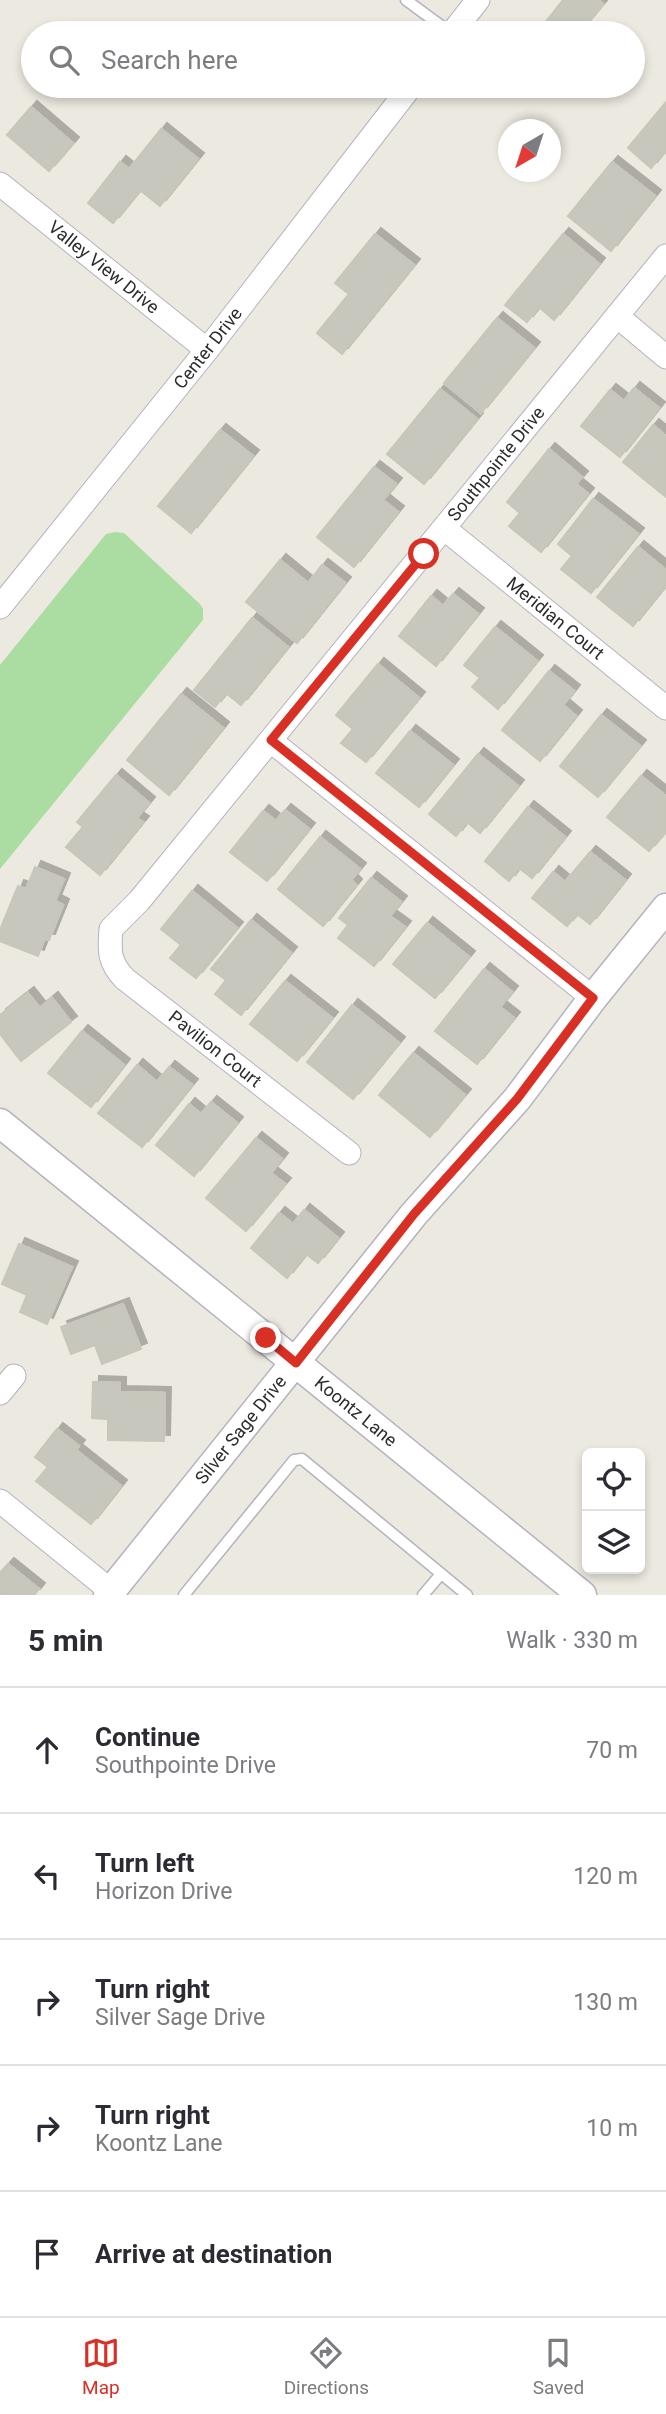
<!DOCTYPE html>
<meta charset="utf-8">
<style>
body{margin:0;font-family:Roboto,sans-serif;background:#f7f7f7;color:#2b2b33}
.controls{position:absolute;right:21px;bottom:21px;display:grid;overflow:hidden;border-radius:10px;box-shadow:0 4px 10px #0003}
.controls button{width:63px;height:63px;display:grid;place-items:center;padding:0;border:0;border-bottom:2px solid #e1e1e2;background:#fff;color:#2b2b33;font:35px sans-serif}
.compass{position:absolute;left:498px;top:119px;width:63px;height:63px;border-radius:50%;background:#fff;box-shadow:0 4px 10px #0003;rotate:219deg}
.stop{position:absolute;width:21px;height:21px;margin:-16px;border:5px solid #d93025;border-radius:50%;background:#fff}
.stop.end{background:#d93025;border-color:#fff;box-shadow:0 2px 7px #0008}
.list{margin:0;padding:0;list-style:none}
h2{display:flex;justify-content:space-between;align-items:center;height:91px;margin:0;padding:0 28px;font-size:30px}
h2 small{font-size:23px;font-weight:400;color:#7c7c81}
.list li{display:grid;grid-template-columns:46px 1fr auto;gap:21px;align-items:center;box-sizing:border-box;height:126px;padding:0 28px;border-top:2px solid #e1e1e2}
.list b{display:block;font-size:26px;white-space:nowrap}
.list p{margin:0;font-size:23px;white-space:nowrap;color:#7c7c81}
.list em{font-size:23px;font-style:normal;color:#7c7c81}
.icon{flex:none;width:38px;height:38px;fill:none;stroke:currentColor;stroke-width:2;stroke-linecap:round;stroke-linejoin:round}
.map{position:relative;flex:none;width:666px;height:1595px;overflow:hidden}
.search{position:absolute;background:#fff;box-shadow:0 4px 10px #0003;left:21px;right:21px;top:21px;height:77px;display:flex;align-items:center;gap:18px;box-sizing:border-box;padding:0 24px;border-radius:38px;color:#7c7c81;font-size:26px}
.sheet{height:721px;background:#fff}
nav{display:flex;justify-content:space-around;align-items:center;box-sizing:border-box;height:98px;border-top:2px solid #e1e1e2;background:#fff;font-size:19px;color:#7c7c81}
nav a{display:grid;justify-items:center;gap:4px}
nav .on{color:#d93025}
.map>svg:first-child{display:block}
.green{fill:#abdda3}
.building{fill:#c8c7be;stroke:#c8c6ba;stroke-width:2;filter:url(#shadow)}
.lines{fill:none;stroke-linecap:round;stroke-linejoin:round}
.service-casing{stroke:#b4b3be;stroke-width:13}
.minor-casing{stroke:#b4b3be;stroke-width:25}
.tertiary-casing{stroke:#b4b3be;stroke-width:31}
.service{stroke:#fff;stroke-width:10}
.minor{stroke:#fff;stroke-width:23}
.tertiary{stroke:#fff;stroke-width:28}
.route{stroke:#d93025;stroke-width:9}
.labels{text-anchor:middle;stroke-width:7;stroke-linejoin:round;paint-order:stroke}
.street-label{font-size:18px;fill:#2c2c2c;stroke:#fff}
</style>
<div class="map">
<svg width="666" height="1595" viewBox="0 0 666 1595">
<defs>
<filter id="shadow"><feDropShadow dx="6" dy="-6" stdDeviation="0" flood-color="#0004"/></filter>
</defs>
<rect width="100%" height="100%" fill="#ece9e0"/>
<path class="green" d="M115,532L124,533L200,604L203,609V620L0,869V665L106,534Z"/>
<path class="building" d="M563,0H598L603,4L582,29L588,33H545L540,29Z
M666,102V153L664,152L651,168L628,148Z
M31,107L73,143L49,171L7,135Z
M161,129L198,159L160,206L140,190L113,223L88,203L120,162L129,169Z
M612,162L655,196L611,251L568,216Z
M375,234L414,265L342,354L317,333L349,294L335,283Z
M563,234L599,264L554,320L539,307L527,322L505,305Z
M497,318L534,348L481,413L444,383Z
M634,388L659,408L620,457L581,426L610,390L624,401Z
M440,389L477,419L424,484L387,454Z
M653,425L666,436V497L623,462Z
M220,430L253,456L191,533L158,506Z
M549,449L582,477L576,484L588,494L541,552L509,526L520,513L507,502Z
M374,467L396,484L383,500L398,512L354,567L317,537Z
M593,499L638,534L591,593L561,569L572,556L558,544Z
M638,547L666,570V585L633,626L597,597Z
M280,560L308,583L322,565L345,583L297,643L246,602Z
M453,594L478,614L436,666L399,636L431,596L443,606Z
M252,618L288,647L241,705L226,693L215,707L194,690Z
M495,627L537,661L498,709L472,687L480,678L464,665Z
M378,664L419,698L366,762L341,743L353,729L336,715Z
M549,671L574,691L563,705L576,716L540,761L502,730Z
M181,694L223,728L169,795L127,760Z
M601,715L640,746L598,797L560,766Z
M410,731L453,765L419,807L376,773Z
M478,754L518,786L480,833L467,822L456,836L429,814Z
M116,775L149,803L137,818L143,822L100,875L66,847L83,827L77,822Z
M641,776L666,796V831L649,851L607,817Z
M528,807L565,837L532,878L519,868L509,881L485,861Z
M285,810L309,829L267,881L230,852L263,811L276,821Z
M320,837L360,869L351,880L356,885L323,926L278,889Z
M590,852L625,880L590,924L577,914L567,926L532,898L553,872L565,882Z
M35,867L64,879L55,901L63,905L49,940H44L38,956L0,941V930L18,886L26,889Z
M371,878L401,902L390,916L405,927L374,966L338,938L348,925L339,918Z
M192,891L237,928L196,978L170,958L181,945L161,929Z
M251,920L291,953L241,1015L215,994L226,980L211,969Z
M427,923L469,957L435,998L393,964Z
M484,969L512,992L500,1007L514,1018L477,1064L435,1031Z
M285,981L332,1018L297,1061L250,1024Z
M28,993L40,1008L52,998L71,1022L21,1061L0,1034V1015Z
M352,1005L399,1043L353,1099L307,1062Z
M82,1031L124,1065L91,1107L48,1073Z
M413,1053L465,1095L430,1137L379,1095Z
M137,1065L157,1082L169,1067L192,1085L142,1147L98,1113Z
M211,1102L237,1123L194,1176L156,1145L189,1104L201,1114Z
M256,1138L282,1159L271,1173L285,1184L246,1231L206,1198Z
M304,1210L338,1238L318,1263L306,1254L287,1278L251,1248L279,1213L293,1224Z
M19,1244L72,1267L47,1324L20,1312L27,1295L2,1284Z
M123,1304L141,1349L102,1364L95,1345L71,1354L61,1327Z
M93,1382L120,1383V1392L165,1393L164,1441L108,1440V1419L92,1418Z
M57,1429L79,1446L76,1450L121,1486L91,1524L36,1481L48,1467L35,1457Z
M8,1564L39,1589L34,1595H0V1573Z"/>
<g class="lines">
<defs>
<path id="service" d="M406,0L451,33
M184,1595L294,1460L302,1459L467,1595
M423,1595L441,1574"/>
<g id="minor">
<path d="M452,33L478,0"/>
<path id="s1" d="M0,184L207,350"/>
<path d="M617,316L666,357"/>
<path id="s2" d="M445,529L666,708"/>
<path id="s3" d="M0,607L207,350L411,86"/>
<path d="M271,741L593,998"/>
<path id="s4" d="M349,1153L125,979C109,963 109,951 111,929L139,901L666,256"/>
<path d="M0,1393L14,1376"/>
<path d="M0,1501L111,1591"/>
</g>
<g id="tertiary">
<path id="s5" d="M0,1123L582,1595"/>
<path id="s6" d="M108,1595L414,1214L517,1099L593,998L666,908"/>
</g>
</defs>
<use href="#service" class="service-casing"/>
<use href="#minor" class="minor-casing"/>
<use href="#tertiary" class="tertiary-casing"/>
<use href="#service" class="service"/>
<use href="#minor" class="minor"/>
<use href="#tertiary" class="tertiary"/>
</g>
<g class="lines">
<path class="route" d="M266,1338L296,1363L414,1214L517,1099L593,998L271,740L424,554"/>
</g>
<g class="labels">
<g class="street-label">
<text dy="6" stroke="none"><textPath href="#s1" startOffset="133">Valley View Drive</textPath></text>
<text dy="6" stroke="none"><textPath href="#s3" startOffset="332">Center Drive</textPath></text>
<text dy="6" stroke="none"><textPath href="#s4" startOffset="942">Southpointe Drive</textPath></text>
<text dy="6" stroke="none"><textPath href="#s2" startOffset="142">Meridian Court</textPath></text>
<text transform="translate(215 1049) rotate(38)" y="6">Pavilion Court</text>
<text dy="6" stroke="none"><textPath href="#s5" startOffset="458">Koontz Lane</textPath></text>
<text dy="6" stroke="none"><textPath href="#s6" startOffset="212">Silver Sage Drive</textPath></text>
</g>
</g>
</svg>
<div class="controls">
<button><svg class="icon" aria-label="locate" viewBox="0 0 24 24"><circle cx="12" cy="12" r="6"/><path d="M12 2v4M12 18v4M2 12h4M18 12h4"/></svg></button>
<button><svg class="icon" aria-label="layers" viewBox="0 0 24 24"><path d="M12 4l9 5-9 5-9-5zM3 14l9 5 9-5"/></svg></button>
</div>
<svg class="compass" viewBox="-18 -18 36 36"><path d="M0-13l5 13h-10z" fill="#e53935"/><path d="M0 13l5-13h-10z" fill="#7c7c81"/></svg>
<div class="stop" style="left:424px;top:554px"></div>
<div class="stop end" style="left:266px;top:1338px"></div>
<div class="search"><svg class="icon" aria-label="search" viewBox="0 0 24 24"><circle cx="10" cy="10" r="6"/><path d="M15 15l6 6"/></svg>Search here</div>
</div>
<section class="sheet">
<h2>5 min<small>Walk · 330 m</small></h2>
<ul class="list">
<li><svg class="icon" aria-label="ahead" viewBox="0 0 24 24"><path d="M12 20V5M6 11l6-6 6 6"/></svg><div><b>Continue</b><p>Southpointe Drive</p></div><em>70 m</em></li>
<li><svg class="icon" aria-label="left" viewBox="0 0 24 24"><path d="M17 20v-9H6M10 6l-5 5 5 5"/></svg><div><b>Turn left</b><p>Horizon Drive</p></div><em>120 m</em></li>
<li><svg class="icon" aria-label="right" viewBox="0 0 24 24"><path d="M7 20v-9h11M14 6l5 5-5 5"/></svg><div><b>Turn right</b><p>Silver Sage Drive</p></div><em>130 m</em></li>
<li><svg class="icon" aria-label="right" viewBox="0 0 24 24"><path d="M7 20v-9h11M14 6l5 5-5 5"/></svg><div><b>Turn right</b><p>Koontz Lane</p></div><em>10 m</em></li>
<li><svg class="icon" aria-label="arrive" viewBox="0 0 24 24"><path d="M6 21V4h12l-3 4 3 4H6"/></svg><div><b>Arrive at destination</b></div></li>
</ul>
</section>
<nav>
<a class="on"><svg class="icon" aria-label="map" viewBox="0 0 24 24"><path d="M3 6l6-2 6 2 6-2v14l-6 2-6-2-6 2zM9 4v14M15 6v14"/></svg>Map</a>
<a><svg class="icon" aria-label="directions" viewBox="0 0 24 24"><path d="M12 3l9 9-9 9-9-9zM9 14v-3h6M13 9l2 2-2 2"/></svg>Directions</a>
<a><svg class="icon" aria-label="saved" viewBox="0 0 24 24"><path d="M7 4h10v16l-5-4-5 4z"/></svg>Saved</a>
</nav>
